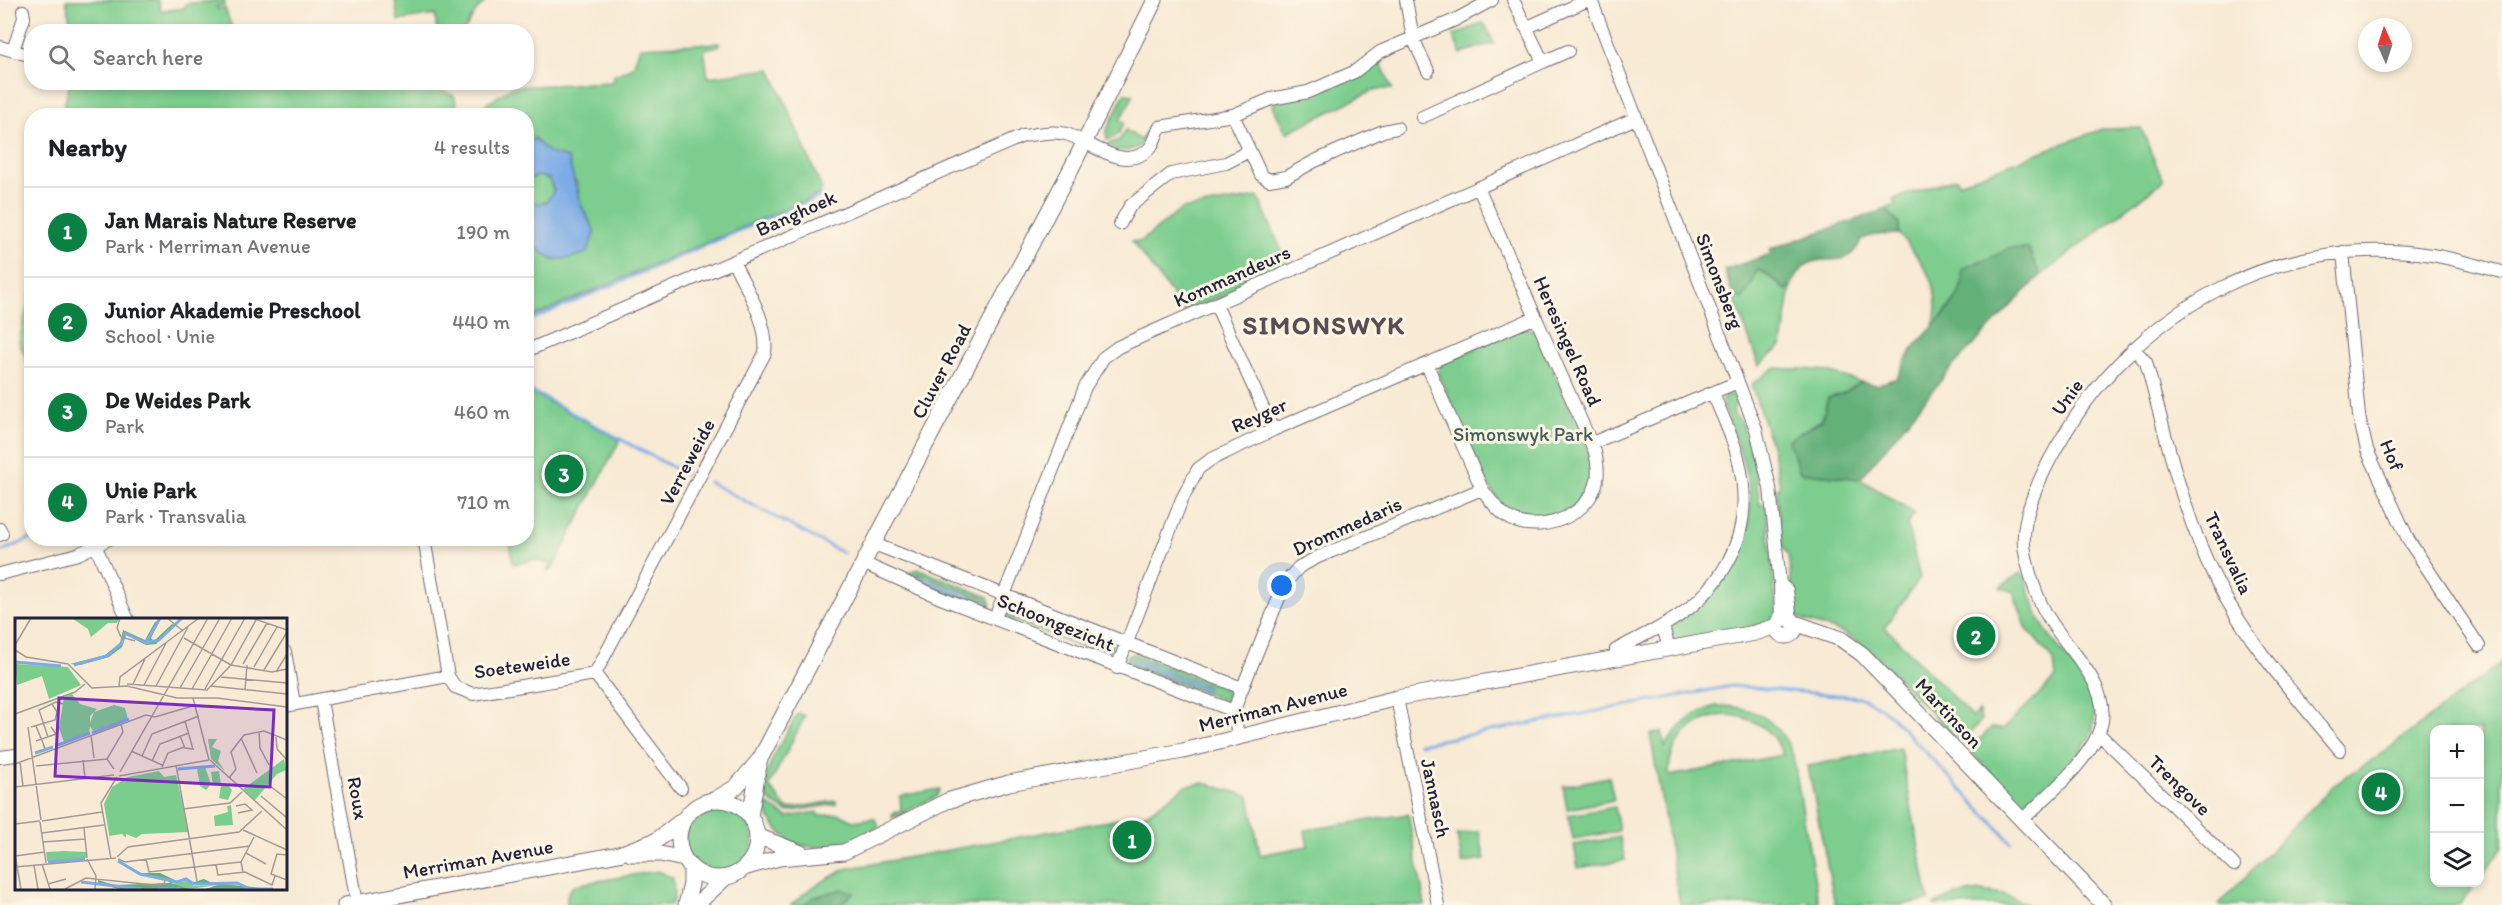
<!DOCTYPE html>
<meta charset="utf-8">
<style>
body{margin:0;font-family:Itim,sans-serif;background:#f2f2f2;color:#202124}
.controls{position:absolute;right:18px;bottom:18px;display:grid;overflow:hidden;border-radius:12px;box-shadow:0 3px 9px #0003}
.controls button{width:54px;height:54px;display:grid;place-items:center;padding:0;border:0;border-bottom:2px solid #e0e0e0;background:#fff;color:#202124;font:30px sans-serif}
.compass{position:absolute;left:2358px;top:18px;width:54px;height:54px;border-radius:50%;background:#fff;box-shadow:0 3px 9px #0003;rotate:357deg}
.you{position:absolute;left:1282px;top:586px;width:21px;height:21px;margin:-15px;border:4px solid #fff;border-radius:50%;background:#1a73e8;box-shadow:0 0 0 9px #1a73e833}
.badge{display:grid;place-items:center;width:39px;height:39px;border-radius:50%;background:#0b8043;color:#fff;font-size:20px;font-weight:700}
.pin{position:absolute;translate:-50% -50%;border:3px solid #fff;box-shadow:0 2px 6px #0006}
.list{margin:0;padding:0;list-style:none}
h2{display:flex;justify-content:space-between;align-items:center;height:78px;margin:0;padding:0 24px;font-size:26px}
h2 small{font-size:20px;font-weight:400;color:#757577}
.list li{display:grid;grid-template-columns:39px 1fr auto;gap:18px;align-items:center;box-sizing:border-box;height:90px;padding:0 24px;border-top:2px solid #e0e0e0}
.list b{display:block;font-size:22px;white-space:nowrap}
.list p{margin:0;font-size:20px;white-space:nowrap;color:#757577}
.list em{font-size:20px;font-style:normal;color:#757577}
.icon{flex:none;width:33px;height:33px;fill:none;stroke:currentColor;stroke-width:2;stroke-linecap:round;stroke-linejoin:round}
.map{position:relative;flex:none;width:2502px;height:905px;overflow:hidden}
.search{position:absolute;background:#fff;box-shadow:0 3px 9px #0003;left:24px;top:24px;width:510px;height:66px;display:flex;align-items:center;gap:15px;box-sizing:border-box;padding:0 21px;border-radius:24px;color:#757577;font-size:22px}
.panel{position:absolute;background:#fff;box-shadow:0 3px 9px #0003;left:24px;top:108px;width:510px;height:438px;border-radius:24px}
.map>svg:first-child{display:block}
.green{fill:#7bcd8e;stroke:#4e7864;stroke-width:1.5;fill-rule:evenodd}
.forest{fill:#64b079;stroke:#43695a;stroke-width:1.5}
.water{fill:#7cabe6;stroke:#4f6690;stroke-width:1.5}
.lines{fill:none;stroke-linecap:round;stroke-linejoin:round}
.stream{stroke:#7cabe6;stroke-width:3}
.minor-casing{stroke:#6d6871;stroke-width:14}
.tertiary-casing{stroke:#6d6871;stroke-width:17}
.minor{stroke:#fff;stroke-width:12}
.tertiary{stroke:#fff;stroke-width:15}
.labels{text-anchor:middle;stroke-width:6;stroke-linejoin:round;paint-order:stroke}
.street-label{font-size:20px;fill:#22223b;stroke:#fcf5e5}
.park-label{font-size:20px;fill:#415e58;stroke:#fcf5e5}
.district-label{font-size:26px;font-weight:bold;letter-spacing:1.5px;fill:#5a4d52;stroke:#fcf5e5}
.inset-river{fill:none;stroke:#7cabe6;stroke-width:3}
.inset-road{fill:none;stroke:#a29a97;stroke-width:1.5}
.view{fill:#7b2cbf;fill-opacity:0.15;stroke:#7b2cbf;stroke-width:3}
.inset-edge{fill:none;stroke:#22223b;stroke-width:3}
</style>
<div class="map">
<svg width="2502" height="905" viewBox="0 0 2502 905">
<rect width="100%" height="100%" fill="#fcf5e5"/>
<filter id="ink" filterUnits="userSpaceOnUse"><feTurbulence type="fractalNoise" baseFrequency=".0167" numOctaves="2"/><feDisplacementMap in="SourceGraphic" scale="12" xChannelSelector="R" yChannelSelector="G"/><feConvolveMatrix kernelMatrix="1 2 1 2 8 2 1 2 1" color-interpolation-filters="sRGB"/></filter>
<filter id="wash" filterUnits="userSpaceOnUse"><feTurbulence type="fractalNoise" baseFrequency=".008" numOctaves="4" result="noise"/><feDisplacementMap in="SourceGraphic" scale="24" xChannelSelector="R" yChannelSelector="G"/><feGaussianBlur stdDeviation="1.35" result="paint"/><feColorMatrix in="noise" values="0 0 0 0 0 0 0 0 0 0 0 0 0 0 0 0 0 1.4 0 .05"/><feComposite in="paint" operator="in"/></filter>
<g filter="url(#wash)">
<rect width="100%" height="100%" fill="#f8ead4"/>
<path class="green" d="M66,0H158L161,11L185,8V4L224,0L225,5L217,6V9L225,8L233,31H72Z
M395,0H483L484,3L476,11L464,31L437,32L435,15L398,21Z
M1482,23L1485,24L1494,44L1481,46L1461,54L1453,36Z
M719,43V46L704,49L708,77L771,69L822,189L818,195L527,319V241L553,260L595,232L581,205L577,183L534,139L527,145L526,116H469L512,87L612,82L613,76L633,67L640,47Z
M1379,58L1392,89H1376L1286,133L1272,104Z
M70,82L426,83L454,96L457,104L442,116L62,115Z
M1124,94L1134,95L1120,120L1124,123C1120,132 1117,138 1107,140L1106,132Z
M1151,123C1151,147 1126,158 1107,145L1119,140L1126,130L1141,140Z
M2141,128L2163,181L2040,276L2035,262L2009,248L1996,258L1979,261L1958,297L1933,327C1944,287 1923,263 1899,234V223L1886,209L1896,205L1894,199L1957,178L1959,183L2102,129Z
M540,176L549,179L554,191C549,205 540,204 527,203V179Z
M1258,197L1289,267L1185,312L1132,241L1140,242L1182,209Z
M1757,270C1770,273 1775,284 1787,290L1791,286L1782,345L1759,366L1733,295L1742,298L1751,286Z
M31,290V371L19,342Z
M1524,327L1535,331L1588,448C1591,470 1593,497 1570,510C1511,545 1486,485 1468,442C1458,419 1448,397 1439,374V366L1444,362Z
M1774,368L1822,370L1861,382L1846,392L1828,398L1822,420L1788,440L1800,472L1860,479L1915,513L1907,524L1920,578L1885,627L1972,717L1979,711L1981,721L1966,737L1957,738L1953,735L1868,648L1841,632L1799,619L1796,615L1788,555L1782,545L1776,491L1780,485C1774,450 1763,418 1751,385Z
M527,390L620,440L551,571L548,570L551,564L533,560L513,564L509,539L526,538Z
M1726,394L1737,397L1733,411L1736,417L1740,419L1754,461L1760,505L1766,504L1777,612L1769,623L1675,642L1670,628C1721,593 1762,543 1747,477C1741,451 1730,426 1722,401Z
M919,569L988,597L991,605L985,611L911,580V571ZM917,574L987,601L985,606L915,579Z
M2020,573L2025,577C2031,595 2035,614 2045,629C2068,665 2116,701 2084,746C2071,766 2050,783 2034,800L2025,804L2018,801L1971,752L1973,746L1991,728L2003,729L2056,678L2054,661L2027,629L2013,592L2001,587Z
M1006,605L1113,645L1115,656L1110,659L1002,616ZM1008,610L1111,649L1110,654L1007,614Z
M1135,654L1226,689L1228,698L1225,701L1126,664L1128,655ZM1133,659L1207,687L1206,691L1131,663Z
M2502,662V848L2480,878V730H2434V882L2476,883L2459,905H2218L2337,782L2375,759Z
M1716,706C1753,705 1780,720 1793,756L1819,905H1809V901L1789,905H1680L1650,734L1662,732L1665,747C1678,725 1691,714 1716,706ZM1723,715C1751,715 1772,728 1783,755L1669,776C1668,743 1691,720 1723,715Z
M798,713L805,716L769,786L787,809L836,801V804L787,812L764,797C762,768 785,737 798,713Z
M1900,748L1929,900L1901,905H1835L1808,766Z
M1609,777L1614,800L1567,809L1563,786Z
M1204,783L1249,796L1260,855L1308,846L1305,830L1408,814L1425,905H791L811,888L845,869L1146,814L1186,786Z
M940,789L936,797L892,818L893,813L901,810L900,796Z
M765,803L787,817L817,812L818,816L840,814L853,821L874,818L879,826C854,847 817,853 787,841L788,839C775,829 768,819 765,803Z
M685 840a34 34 0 1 1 68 0a34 34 0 1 1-68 0Z
M1615,807L1619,831L1573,839L1568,815Z
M1479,831L1485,860L1462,863L1457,835Z
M1620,837L1625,860L1578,868L1574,845Z
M657,871L673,878L674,899L671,905H567V894L574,885Z
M1980,891L2004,894L2028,905H1933L1952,896Z"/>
<path class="forest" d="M1886,209L1899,223V234L1875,235L1862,239C1845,273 1831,252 1808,264C1798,269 1796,282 1787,290C1775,284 1770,272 1757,270L1751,286L1742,299L1733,295L1724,270L1771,254L1770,249Z
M2009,248L2029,249L2040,276L1952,367L1860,479L1800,472L1788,440L1822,420L1828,398L1846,392L1861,382L1876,385L1897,378C1902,369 1906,358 1912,350C1931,325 1967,303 1962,269C1979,261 1994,259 2009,248Z
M842,889L854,893L839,905H803L814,897Z"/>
<path class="water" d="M534,138L549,153L568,158L581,205L595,232L587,253C553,264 554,261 527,241V203H546L554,191L549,179L540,176L527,179V145Z"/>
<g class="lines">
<path class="stream" d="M526,322L821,196
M526,388L685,474
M709,482L843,553
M0,552L32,538
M916,577L986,604
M1007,612L1110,652
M1132,660L1206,689
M1419,744L1732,686L1859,697L1875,704L1889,714L2011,842"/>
</g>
</g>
<g filter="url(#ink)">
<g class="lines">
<defs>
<path id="minor" d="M1406,0L1413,38L1428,71
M1591,0L1756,429L1770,488L1780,584L1781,620
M1528,27L1588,0
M0,47L32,56
M13,50L24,18L23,11
M1543,62L1568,51
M1233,115L1261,175L1269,180L1286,177L1315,161L1383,131L1397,128
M1422,117L1543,62L1513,0
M1120,224L1130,206L1171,174L1226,163L1249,151
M2343,252L2359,416L2367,450L2409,541L2479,646
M1216,305L1273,430
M2133,348L2146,362C2166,436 2182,512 2216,580C2248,643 2295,696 2340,750
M526,351L1023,136C1037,134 1055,130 1069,135C1093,144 1126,173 1150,148C1155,142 1156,134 1160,127L1233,115L1271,99L1308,92L1354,72L1380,52L1455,20L1492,0
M1427,365L1482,489C1490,500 1501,516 1515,521C1545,533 1591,514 1597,480C1599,471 1597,461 1595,452L1479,189
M1592,443L1738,382
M0,529L2,534L0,535
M424,538L448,676
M874,544L1242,688
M96,547L128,620
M865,564L943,599L1234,711
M0,574L78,554L111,538
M1780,584L1787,590L1791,619
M995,618L1085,387L1104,357L1118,347L1636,118
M1663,626L1669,649
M1655,630C1720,597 1757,537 1739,462C1734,439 1722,416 1713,393
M285,652L294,704
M1618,658L1616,650L1650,632
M1117,668L1182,499L1198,469L1210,460L1273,430L1536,317
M595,674L765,353C769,323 747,290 734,263
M1397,698L1438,905
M321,700L357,903
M285,706L448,676L455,687L473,694L595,674L681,788
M2099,734L2234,865
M1238,737L1234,711L1238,699L1285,583L1299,567L1318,557L1482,489
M0,757L16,755
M2022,820C2047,796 2096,756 2102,721C2108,682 2066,648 2048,617C2036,597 2027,568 2024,545C2021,510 2049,459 2067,430C2145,305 2284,232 2432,255C2456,259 2479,266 2502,272"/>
<path id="tertiary" d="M1777 627a9 9 0 1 1 18 0a9 9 0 1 1-18 0Z
M1795,623L1841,639L1862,654L2104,905
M679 839a39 39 0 1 1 78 0a39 39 0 1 1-78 0Z
M714,800L736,787L760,759L1072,167L1155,0
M750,816L759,765
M757,836L801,853
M631,854H660L684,859
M747,867L779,858L844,852L947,801L1009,783L1183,751L1397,698L1755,633L1777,626
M345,905L619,854L657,840L685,818
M686,905L691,884V868
M696,905L725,878"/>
</defs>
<use href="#minor" class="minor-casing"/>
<use href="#tertiary" class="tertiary-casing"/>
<use href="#minor" class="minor"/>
<use href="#tertiary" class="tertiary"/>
</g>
</g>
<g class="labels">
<g class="street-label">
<text transform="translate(796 213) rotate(-24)" y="7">Banghoek</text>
<text transform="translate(1232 276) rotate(-24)" y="7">Kommandeurs</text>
<text transform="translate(1720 281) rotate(69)" y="7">Simonsberg</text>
<text transform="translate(1568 341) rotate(66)" y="7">Heresingel Road</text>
<text transform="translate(941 371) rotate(-62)" y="7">Cluver Road</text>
<text transform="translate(2067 397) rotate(-54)" y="7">Unie</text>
<text transform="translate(1259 415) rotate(-24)" y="7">Reyger</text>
<text transform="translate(2392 455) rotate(68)" y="7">Hof</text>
<text transform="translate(687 462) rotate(-62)" y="7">Verreweide</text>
<text transform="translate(1347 526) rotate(-24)" y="7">Drommedaris</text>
<text transform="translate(2229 553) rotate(65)" y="7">Transvalia</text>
<text transform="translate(1056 622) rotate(22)" y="7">Schoongezicht</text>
<text transform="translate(522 665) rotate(-8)" y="7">Soeteweide</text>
<text transform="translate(1273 707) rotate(-14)" y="7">Merriman Avenue</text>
<text transform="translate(1949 713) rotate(47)" y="7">Martinson</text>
<text transform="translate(2180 785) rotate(44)" y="7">Trengove</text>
<text transform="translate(358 798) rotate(80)" y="7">Roux</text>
<text transform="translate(1436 798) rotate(78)" y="7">Jannasch</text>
<text transform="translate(478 859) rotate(-10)" y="7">Merriman Avenue</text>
</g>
<g class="park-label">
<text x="1523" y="441">Simonswyk Park</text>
</g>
<g class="district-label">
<text x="1324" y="334">SIMONSWYK</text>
</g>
</g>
<g transform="translate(15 618)">
<rect width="272" height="272" fill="#f8ead4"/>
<path d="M104,0L102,5H93L76,19L73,11L58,1ZM0,46L53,49L66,67L34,81L27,58L2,67ZM57,76L65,86L82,91L75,98V105L79,94L99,87L110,90L113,101L78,113L75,108L74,115L49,124L44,110L49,79ZM193,121H202L197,129L206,133L203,143L210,153L196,141ZM269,141L271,152L262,156L240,182L228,171ZM190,149L196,166L191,172L185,168L182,151ZM144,153L149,159L161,157L174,214L127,216L121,220L111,216V220L107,216L94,218L95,222L89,186L97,169L113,159ZM204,153L206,167H213L217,172L213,182L204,180L206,167H198L196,154ZM216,187L218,207L200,208L199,198L213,194L212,188ZM50,233L71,234V240L32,243L31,234ZM176,262L178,268L203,267L174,271L156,266Z" fill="#7bcd8e"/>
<path d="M145,2L136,20L139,23L157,6L160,8L141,26L131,27L111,17L107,29L94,39L65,47L55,46L90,37L105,25L108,12L130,22L140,4ZM102,242L126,255H145L162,263L174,261L156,265L174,271H103L83,265V262L99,267L155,265L153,261L122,255ZM189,261L197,265L258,271H191L202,267L176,265Z" fill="#64b079"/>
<path class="inset-river" d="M131,25L145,0M0,44L46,48M59,47L92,38L107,25L110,15L131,25L144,22L167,0M77,115L114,101M43,127L75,115M20,135L38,129M163,151L200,148M103,243L125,256L162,264L171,261L179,266L222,265L233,270M33,244L70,241M66,264L127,271M143,271H165M229,271H258"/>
<path class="inset-road" d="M105,0L102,10L106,19L120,23M152,0L168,13M237,0L272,12M169,20L216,47M0,27L16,0M0,32L11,39L53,46L77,70L112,68L162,80H202L272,89M228,46L252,5M216,47L257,54L272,51M239,49L262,9M249,52L272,14M261,54L272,36M206,59L272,65M112,66L192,72L216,47L241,2M118,66L130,41M129,67L151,25M104,68L105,59L184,0M141,68L173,9M196,68L272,76M165,70L205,0M177,71L217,0M190,71L230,0M230,72L232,47M178,80L194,142M0,96L60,74L70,66M21,108L30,130L28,127M13,109L26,202M16,109L40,102L42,94L37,86M244,113L245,130L254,147M76,117L79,140M261,117L262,131L272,142M165,118L170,130L178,131L170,103M33,119L24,92L41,84L48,86M226,120L242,155M21,123L41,116L36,109M116,133L147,147M127,138L137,116L184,98M92,141L108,114L106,106M68,142L70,160M195,142L272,212M137,143L145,126L174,115M5,144L8,168M0,146L131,97L140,99L181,87M161,147L182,263M21,148L92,141L99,151M147,149L153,135L169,129M105,154L193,0M104,158L194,142M214,160L221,151L216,134L229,117L249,113L272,122M255,168L272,181M0,169L99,157M246,178L272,200M221,188L230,186L237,192L223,195M168,191L215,185L227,174M27,203L87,194M25,204L31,245M0,206L25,203M69,210L72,240M228,212L272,232M27,215L89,207M28,224L70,221M231,235L251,246M0,237L6,271M272,237L262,236L256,256L272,262M0,238L30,234M102,239L113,229L224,214L247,193M72,241L81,258L80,271M96,241L86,185L102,159M103,241L110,244L235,228M131,241L134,254L226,244M27,246L35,271M19,247L23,271M201,247L203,257L230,254L257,267L260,258M0,249L101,240M228,254L226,244L239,219M33,266L51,261M50,271L71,260L139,267L149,266L150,262"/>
<path class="view" d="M44,80L259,92L255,169L40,158Z"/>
<rect width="272" height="272" class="inset-edge"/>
</g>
</svg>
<div class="controls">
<button>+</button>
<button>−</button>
<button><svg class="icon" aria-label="layers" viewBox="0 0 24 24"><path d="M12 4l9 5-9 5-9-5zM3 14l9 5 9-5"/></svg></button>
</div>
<svg class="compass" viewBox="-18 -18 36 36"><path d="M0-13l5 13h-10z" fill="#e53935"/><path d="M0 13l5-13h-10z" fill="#757577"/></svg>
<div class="you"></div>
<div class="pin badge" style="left:1132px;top:840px">1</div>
<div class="pin badge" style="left:1976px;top:636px">2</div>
<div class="pin badge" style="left:564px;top:474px">3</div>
<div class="pin badge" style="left:2381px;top:792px">4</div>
<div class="search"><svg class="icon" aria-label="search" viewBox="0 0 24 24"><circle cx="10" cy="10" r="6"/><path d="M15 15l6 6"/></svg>Search here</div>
<section class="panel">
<h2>Nearby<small>4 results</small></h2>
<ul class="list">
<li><span class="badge">1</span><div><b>Jan Marais Nature Reserve</b><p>Park · Merriman Avenue</p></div><em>190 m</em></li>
<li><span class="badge">2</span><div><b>Junior Akademie Preschool</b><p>School · Unie</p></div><em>440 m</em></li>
<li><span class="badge">3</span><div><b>De Weides Park</b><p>Park</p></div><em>460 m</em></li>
<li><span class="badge">4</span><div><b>Unie Park</b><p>Park · Transvalia</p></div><em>710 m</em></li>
</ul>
</section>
</div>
